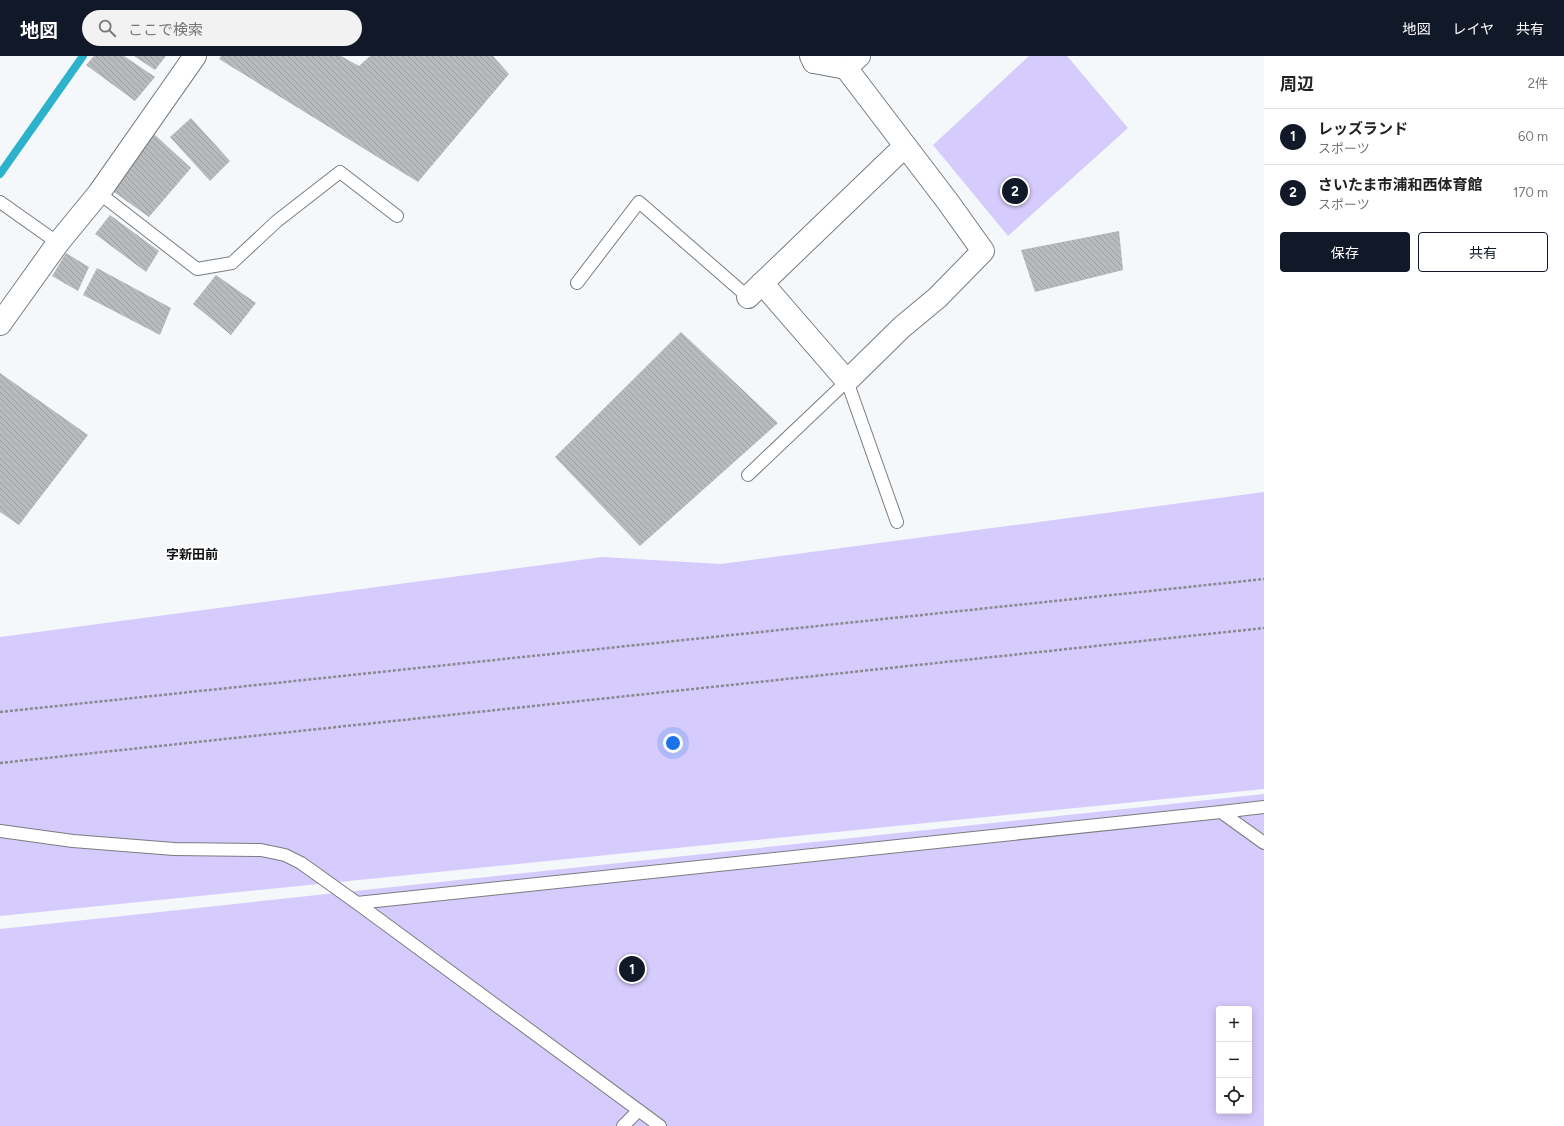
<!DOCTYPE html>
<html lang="ja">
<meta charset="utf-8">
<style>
body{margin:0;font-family:Figtree,"Noto Sans JP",sans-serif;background:#f2f2f2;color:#222}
.controls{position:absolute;right:12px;bottom:12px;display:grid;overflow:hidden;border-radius:4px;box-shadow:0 2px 10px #0003}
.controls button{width:36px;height:36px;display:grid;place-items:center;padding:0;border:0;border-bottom:1px solid #e0e0e0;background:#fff;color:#222;font:20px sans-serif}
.you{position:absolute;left:673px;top:687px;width:14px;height:14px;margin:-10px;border:3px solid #fff;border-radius:50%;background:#1a73e8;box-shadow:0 0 0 6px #1a73e833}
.badge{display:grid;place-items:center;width:26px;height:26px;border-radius:50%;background:#111827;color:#fff;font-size:13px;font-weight:700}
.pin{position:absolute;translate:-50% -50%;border:2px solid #fff;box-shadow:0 1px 4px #0006}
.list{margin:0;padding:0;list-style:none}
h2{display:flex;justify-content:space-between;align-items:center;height:52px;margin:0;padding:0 16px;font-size:17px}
h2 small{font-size:13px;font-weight:400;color:#767676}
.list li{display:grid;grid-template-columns:26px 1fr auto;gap:12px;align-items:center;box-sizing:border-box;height:56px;padding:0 16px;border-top:1px solid #e0e0e0}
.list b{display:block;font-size:15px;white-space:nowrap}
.list p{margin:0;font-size:13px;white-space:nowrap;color:#767676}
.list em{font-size:13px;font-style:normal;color:#767676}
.actions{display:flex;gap:8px;padding:12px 16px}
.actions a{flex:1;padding:9px 0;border:1px solid #111827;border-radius:4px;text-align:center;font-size:14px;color:#111827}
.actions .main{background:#111827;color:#fff}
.icon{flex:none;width:22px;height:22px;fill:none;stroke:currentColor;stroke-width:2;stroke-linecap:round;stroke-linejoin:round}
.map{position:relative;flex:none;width:1264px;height:1070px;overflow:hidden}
header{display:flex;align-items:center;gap:24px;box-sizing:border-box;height:56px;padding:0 20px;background:#111827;color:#fff}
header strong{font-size:19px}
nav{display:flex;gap:22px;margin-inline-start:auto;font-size:14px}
.search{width:280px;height:36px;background:#f2f2f2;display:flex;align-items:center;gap:10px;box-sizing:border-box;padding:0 14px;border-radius:22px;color:#767676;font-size:15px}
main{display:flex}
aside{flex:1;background:#fff}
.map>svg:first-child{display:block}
.green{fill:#d6cbfd;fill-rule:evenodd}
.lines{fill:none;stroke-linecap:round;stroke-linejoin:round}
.stream{stroke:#2cb3cb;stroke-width:8}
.building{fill:url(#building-back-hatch)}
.lane-casing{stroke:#7a7c7f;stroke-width:14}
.street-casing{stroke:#7a7c7f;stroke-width:24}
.secondary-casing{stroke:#7a7c7f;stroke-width:24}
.path{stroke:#898a8d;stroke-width:2.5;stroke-dasharray:3 2;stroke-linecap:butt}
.lane{stroke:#fff;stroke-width:12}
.street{stroke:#fff;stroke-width:22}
.secondary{stroke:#fff;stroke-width:22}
.labels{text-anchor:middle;stroke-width:4;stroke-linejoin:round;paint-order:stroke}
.neighbourhood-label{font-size:13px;font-weight:bold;fill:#0f0f11;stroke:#fff}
</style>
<header>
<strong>地図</strong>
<div class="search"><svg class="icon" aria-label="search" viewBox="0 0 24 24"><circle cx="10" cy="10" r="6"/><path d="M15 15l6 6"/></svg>ここで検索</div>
<nav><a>地図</a><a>レイヤ</a><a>共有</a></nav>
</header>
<main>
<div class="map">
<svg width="1264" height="1070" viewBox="0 0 1264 1070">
<defs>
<pattern id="building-back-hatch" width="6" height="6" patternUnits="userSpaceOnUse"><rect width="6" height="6" fill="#b7bbbd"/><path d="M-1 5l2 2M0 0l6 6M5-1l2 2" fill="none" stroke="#9ca0a1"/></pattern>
</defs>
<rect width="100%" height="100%" fill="#f5f8fb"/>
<path class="green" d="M1029,0H1067L1128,72L1008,180L933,89Z
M1264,436V733L0,860V581L602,501L721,508Z
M1264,738V1070H0V873ZM1219,953H1249V1055H1219Z"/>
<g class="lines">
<path class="stream" d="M0,118L83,0"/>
</g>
<path class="building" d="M94,0H124L155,21L135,45L86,9Z
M134,0H166L155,14Z
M221,0H341L359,10L370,0H493L509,18L418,126L219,3Z
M191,62L230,105L210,125L170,81Z
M154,78L191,112L149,161L111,134Z
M110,159L159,195L146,216L95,178Z
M1119,175L1123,214L1035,236L1021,194Z
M66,197L89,211L78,235L52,220Z
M97,212L171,252L160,279L83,239Z
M216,219L256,247L231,279L193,248Z
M681,276L778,367L640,490L555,401Z
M0,317L88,379L19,469L0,456Z"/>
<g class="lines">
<defs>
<path id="lane" d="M99,137L197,213L232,207L277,165L340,116L397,160
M0,146L58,187
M577,227L639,146L748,241
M748,419L847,325L897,466
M1221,756L1264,751
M0,775L73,785L174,793L261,794L285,799L301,807L357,847L660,1070
M357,847L1221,756L1264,787
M623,1070L638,1055"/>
<path id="street" d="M814,6L846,12L859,0
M762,227L847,325L902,271L937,242L983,195L948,146L846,12
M748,241L905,90
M0,268L58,187L99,137L195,0"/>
<path id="secondary" d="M811,0L814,6"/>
</defs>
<use href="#lane" class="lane-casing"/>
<use href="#street" class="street-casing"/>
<use href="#secondary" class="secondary-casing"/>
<path class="path" d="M0,656L1264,523
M0,707L1264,572"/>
<use href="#lane" class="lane"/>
<use href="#street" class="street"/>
<use href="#secondary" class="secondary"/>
</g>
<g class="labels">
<g class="neighbourhood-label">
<text x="192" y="503">字新田前</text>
</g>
</g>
</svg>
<div class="controls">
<button>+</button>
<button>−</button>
<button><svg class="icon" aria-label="locate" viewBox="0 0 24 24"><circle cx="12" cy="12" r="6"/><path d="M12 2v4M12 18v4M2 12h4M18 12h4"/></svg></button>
</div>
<div class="you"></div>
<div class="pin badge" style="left:632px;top:913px">1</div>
<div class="pin badge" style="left:1015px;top:135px">2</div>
</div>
<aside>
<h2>周辺<small>2件</small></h2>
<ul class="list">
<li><span class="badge">1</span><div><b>レッズランド</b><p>スポーツ</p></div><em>60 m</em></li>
<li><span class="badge">2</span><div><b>さいたま市浦和西体育館</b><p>スポーツ</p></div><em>170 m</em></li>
</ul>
<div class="actions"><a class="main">保存</a><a>共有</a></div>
</aside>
</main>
